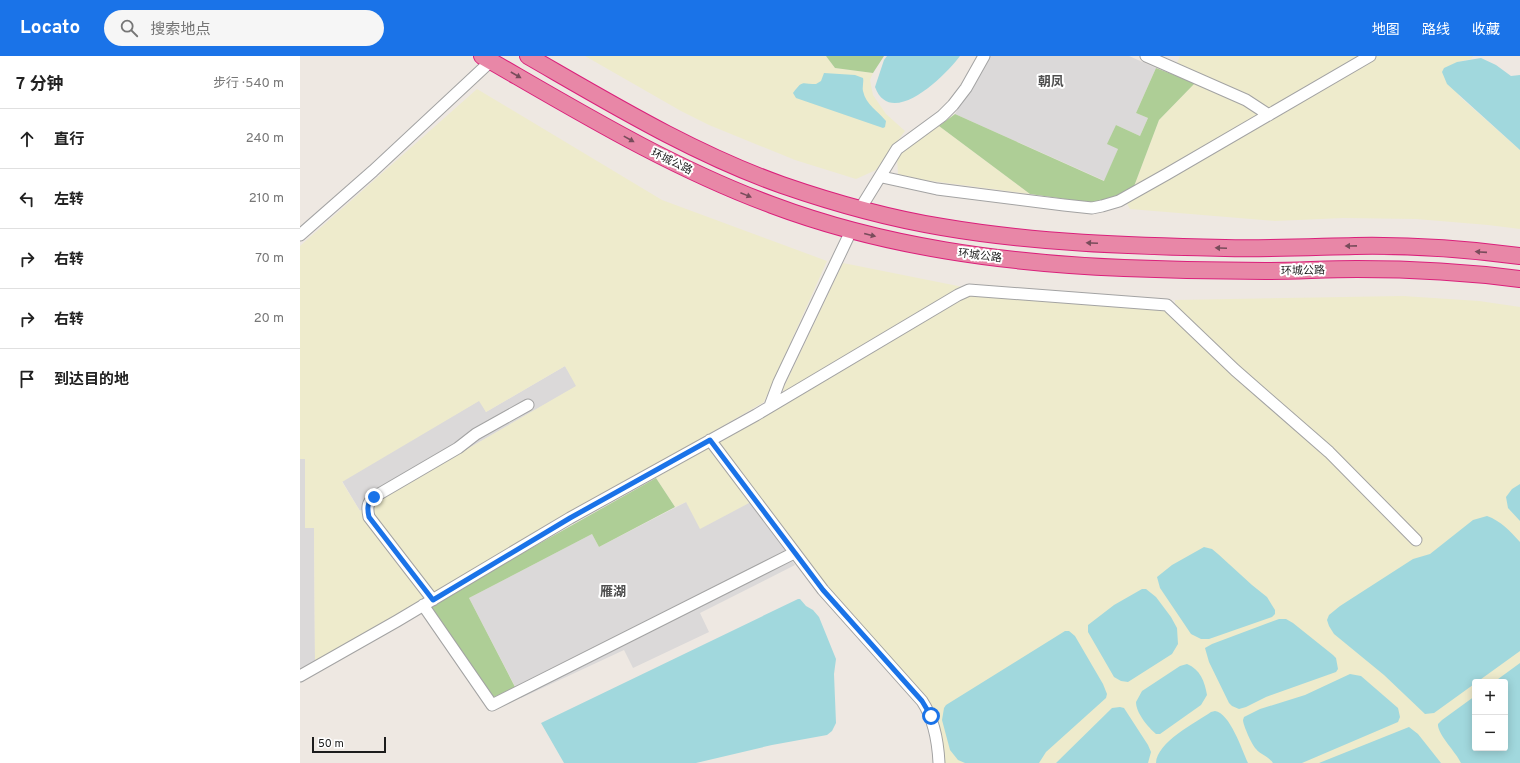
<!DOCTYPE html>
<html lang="zh">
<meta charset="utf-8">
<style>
body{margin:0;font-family:Overpass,"Noto Sans SC",sans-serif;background:#f6f6f6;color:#222}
.controls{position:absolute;right:12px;bottom:12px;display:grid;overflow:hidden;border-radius:4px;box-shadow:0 2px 10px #0003}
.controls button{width:36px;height:36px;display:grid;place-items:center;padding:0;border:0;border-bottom:1px solid #e0e0e0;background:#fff;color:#222;font:20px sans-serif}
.scale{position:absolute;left:12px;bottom:10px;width:74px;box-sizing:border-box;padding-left:4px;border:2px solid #1c1c1c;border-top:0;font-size:11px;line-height:14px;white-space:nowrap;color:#1c1c1c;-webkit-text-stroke:3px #fff;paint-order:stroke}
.stop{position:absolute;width:12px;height:12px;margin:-9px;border:3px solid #1a73e8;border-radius:50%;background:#fff}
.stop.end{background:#1a73e8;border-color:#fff;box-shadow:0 1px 4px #0008}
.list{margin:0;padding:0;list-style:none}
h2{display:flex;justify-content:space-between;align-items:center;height:52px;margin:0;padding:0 16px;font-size:17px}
h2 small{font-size:13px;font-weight:400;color:#767676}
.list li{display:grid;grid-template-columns:26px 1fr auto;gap:12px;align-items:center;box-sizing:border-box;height:60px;padding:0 16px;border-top:1px solid #e0e0e0}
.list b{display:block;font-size:15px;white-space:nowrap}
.list em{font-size:13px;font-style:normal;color:#767676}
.icon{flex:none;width:22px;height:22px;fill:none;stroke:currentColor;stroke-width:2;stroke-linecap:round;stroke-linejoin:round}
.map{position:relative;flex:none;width:1220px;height:707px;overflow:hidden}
header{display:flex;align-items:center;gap:24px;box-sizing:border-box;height:56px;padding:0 20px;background:#1a73e8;color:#fff}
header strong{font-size:19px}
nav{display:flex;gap:22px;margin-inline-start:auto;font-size:14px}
.search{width:280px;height:36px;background:#f6f6f6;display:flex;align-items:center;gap:10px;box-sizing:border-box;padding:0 14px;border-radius:22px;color:#767676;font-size:15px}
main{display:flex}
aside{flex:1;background:#fff}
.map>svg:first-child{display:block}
.residential{fill:#dbd9d9}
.farmland{fill:#eeebcc;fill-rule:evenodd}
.forest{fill:#aece96}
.water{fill:#a1d8dd}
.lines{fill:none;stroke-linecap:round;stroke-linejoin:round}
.minor-casing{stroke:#a3a3a3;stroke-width:13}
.highway-casing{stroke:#da207b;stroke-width:18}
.minor{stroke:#fff;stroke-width:11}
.highway{stroke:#e887a7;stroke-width:16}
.oneway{fill:#784c5b}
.route{stroke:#1a73e8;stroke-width:5}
.labels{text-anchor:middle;stroke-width:4;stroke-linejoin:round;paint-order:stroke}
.street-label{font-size:11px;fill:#1c1c1c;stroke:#fff}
.quarter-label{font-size:13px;font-weight:bold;fill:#4f4f4f;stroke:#fff}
</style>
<header>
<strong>Locato</strong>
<div class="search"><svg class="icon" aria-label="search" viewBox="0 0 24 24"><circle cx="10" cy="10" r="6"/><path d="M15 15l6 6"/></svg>搜索地点</div>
<nav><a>地图</a><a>路线</a><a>收藏</a></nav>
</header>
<main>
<aside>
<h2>7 分钟<small>步行 · 540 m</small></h2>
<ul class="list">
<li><svg class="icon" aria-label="ahead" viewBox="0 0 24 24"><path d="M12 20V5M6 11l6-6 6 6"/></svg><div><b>直行</b></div><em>240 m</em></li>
<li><svg class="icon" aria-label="left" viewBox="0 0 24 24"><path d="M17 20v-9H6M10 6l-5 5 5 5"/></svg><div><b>左转</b></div><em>210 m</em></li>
<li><svg class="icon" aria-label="right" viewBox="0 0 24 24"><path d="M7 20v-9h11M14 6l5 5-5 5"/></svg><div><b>右转</b></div><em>70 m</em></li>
<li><svg class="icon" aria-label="right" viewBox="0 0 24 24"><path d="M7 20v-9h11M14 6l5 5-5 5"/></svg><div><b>右转</b></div><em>20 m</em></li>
<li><svg class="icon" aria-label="arrive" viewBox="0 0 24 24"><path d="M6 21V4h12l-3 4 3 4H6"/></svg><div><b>到达目的地</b></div></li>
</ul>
</aside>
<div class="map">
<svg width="1220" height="707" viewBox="0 0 1220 707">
<rect width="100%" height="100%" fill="#eee8e2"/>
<path class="residential" d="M688,0H829L856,12L836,57L848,62L840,80L816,69L818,93L805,125L655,58Z
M265,310L277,330L60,455L42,425L180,344L186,356Z
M0,403H5V471L14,472L15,607L0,615Z
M386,446H451L495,509L400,557L409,576L333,612L324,594L221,642L169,542L292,478L299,491Z"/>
<path class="farmland" d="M285,0H526L535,12L573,17L570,24L573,39L586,58L605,75L576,114L556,123L495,104L409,69L381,55Z
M880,0H1061L833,133L859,64L895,27L900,17L877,7Z
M1075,0H1173L1171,3L1157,6L1159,40L1220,94V173L1188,169L1116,163L1043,162L975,165L830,153L826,146Z
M177,33L362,144L527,205L464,346L15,607L14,472H5V403H0V190ZM265,310L276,330L60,455L42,426L179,345L186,356Z
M639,70L730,138L624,124L598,118L597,102L600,96Z
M543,207L663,231L664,237L861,254L875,252V244L1103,240L1179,245L1220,251V707H642L636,661L630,646L526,533L417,388L487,346L483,333ZM1175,626H1205V692H1175Z
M410,390L451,446L400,473L386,446L375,451L356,422Z"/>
<path class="forest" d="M526,0H584L573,17L535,12Z
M856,12L895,27L859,64L833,133L821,139L793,147L730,138L639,70L655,58L804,125L818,93L807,88L816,69L840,80L848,62L836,57Z
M356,422L375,451L299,491L292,478L169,542L215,631L192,642L130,549Z"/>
<path class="water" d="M587,0H660C646,19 591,74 575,31L584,4Z
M1181,2L1196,9L1211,20L1220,19V94L1147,28L1142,16L1144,12L1157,6Z
M524,17L555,19L563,22C564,26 562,31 563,35C566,49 578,55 586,65L585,71L583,72L496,42L493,37C503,23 502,28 516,28L521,25Z
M1220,428V465L1208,452L1206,441L1212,433Z
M1187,460C1201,465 1210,475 1220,486V595L1134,657L1125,658L1084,619L1034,578L1029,570L1027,564L1029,559L1040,550L1113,503L1130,498L1173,464Z
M904,491L912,493L918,498L952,529L967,541L975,554V558L972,561L909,583H901L891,578L860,532L857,521L872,509Z
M842,533H846L856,541L871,561L877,572L878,588L872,598L828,626L821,625L814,621L788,576V569L814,549Z
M498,543H500L506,550L513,554L519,561L536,603L534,618L536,667L532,675L527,679L472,689L396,707H264L241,667Z
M979,563H986L993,567L1033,599L1036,602L1038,613L1036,616L966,641L946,651L939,653L932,650L929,647L909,606L905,592L912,588Z
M765,575H769L775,580L803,628L807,638L806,642L746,696L739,707H665L658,704L650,694L642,664L644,652L646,649Z
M1220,607V707H1161C1156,696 1137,678 1138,668L1142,664L1175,640V692H1205V626H1194Z
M887,608C900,613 905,626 907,639L901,649L860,678H856C848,671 836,657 836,646L842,635L880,610Z
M1050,618L1061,620L1098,652L1100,661L1098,666L1002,707H973C967,699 961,699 956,693C952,689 943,669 943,664L944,661L960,653L1005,639Z
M820,651L824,652L848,689L851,696L848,707H756L812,652Z
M915,655C930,657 942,694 948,707H856C857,686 895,667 911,656Z
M1109,671L1118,678L1141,707H1019Z"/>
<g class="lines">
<defs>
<path id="minor" d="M846,0L946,44L969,59
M582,121L637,133L764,149L792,152L802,150L819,145L867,118L1070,0
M560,153L597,93L642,60L653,49L666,32L684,0
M0,179L73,115L191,5
M470,350L479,326L551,175
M410,384L523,534L622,645C634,663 638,686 639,707
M133,544L69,461C67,452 67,447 74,441L158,392L176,378L228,349
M123,549L192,649L494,497
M0,620L97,565L270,462L456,359L658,239L669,234L867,249L935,314L1029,396L1116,484"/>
<path id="highway" d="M182,0C276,54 369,111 472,149C584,191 704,207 824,212C871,214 918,215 965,215C996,215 1026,213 1057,213C1112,213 1166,216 1220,223
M228,0C310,47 392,97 482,129C534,147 587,162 642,171C735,187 831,190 925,192C969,193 1012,191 1055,190C1110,189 1166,193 1220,200"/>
</defs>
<use href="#minor" class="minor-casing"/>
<use href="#highway" class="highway-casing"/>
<use href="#minor" class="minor"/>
<use href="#highway" class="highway"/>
</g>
<defs><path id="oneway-solid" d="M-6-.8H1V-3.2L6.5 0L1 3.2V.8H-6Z"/></defs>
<g class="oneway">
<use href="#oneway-solid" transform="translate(216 19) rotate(30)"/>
<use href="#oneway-solid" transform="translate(329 83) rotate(29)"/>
<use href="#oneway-solid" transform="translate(446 139) rotate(22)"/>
<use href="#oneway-solid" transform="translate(570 179) rotate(14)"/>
<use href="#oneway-solid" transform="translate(792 187) rotate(-177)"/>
<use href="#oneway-solid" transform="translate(1051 190) rotate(179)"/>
<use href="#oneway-solid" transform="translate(921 192) rotate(-178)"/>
<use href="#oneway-solid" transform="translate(1181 196) rotate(-176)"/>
</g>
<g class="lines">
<path class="route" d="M74,441C67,447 67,452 69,461L133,544L270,462L410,384L523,534L622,645L631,660"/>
</g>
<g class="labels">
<g class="street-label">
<text transform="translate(372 105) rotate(26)" y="4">环城公路</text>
<text transform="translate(680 199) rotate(7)" y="4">环城公路</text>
<text transform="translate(1003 214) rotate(-1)" y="4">环城公路</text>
</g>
<g class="quarter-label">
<text x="751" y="30">朝凤</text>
<text x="313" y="540">雁湖</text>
</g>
</g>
</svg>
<div class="controls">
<button>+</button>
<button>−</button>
</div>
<div class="scale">50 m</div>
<div class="stop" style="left:631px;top:660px"></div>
<div class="stop end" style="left:74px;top:441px"></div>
</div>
</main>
